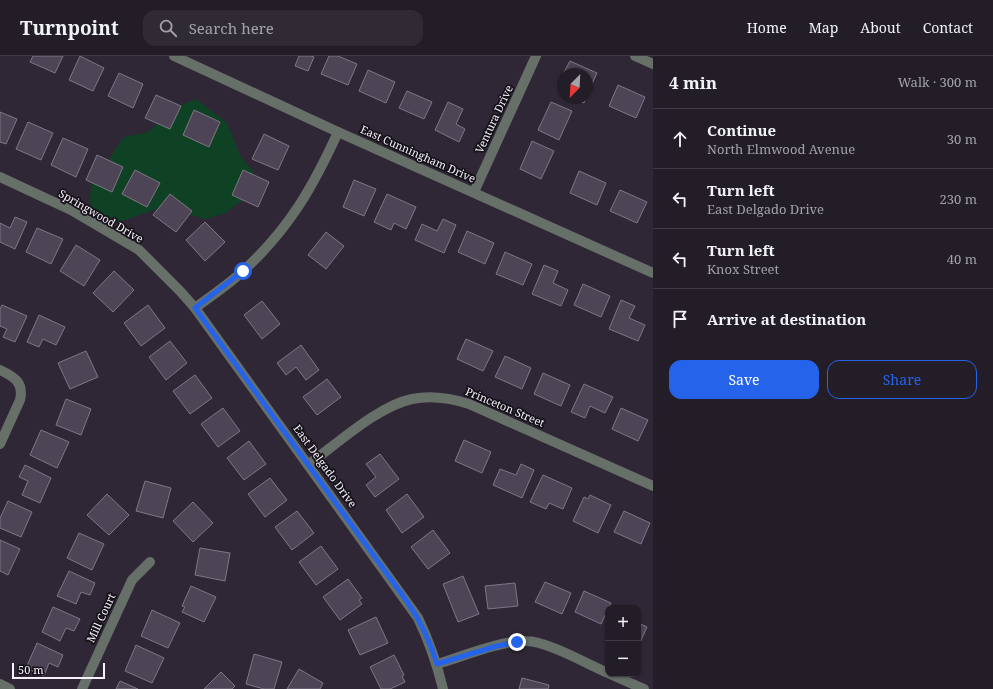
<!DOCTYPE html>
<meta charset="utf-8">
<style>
body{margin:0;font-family:"Noto Serif",serif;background:#2f2a34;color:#f1f3f6}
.controls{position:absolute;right:12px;bottom:12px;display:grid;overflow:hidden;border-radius:8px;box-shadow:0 1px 3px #0004}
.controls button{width:36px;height:36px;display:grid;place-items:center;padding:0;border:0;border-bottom:1px solid #403b45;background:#231d28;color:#f1f3f6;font:20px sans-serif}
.compass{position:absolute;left:557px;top:12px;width:36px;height:36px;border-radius:50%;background:#231d28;box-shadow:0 1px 3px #0004;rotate:204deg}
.scale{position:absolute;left:12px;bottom:10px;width:93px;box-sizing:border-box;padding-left:4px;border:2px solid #f6f1fb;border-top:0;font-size:11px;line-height:14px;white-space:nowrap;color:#f6f1fb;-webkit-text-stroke:3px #151118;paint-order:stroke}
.stop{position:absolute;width:12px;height:12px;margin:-9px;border:3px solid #2563eb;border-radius:50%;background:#fff}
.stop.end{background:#2563eb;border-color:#fff;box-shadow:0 1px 4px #0008}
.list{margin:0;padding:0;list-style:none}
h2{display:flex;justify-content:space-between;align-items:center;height:52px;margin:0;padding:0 16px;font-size:17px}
h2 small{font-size:13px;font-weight:400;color:#a3a2a8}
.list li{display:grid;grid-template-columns:26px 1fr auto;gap:12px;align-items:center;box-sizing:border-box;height:60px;padding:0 16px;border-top:1px solid #403b45}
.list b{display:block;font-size:15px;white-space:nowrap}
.list p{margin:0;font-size:13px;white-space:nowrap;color:#a3a2a8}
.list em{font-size:13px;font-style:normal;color:#a3a2a8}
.actions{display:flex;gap:8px;padding:12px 16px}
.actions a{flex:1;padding:9px 0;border:1px solid #2563eb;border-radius:12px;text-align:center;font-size:14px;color:#2563eb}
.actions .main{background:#2563eb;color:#fff}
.icon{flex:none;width:22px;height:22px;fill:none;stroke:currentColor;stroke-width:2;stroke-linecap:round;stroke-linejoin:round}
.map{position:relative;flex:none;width:653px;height:633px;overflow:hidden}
header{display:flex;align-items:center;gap:24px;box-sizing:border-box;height:56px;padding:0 20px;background:#231d28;border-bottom:1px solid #403b45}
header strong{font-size:19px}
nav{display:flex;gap:22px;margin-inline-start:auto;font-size:14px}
.search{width:280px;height:36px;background:#2f2a34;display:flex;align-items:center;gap:10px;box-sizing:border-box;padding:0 14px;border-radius:12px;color:#a3a2a8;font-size:15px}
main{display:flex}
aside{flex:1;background:#231d28}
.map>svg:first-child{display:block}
.green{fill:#0f4125}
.building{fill:#4d4555;stroke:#7f7687}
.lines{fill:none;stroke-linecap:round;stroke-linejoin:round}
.minor{stroke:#676f69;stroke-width:10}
.tertiary{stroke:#676f69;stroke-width:10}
.route{stroke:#2563eb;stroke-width:5}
.labels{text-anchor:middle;stroke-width:3.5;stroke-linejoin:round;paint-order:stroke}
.street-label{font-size:11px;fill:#f6f1fb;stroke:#151118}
</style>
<header>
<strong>Turnpoint</strong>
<div class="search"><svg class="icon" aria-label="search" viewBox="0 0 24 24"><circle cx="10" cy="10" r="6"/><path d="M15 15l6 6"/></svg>Search here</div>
<nav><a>Home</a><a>Map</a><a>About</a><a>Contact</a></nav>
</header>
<main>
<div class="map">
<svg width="653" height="633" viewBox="0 0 653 633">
<rect width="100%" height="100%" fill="#2f2735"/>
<path class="green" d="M196,43L227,67L241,101L253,115L254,124L259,127L242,145L224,158L204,163L175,154L157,153L111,169L102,168L89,145L93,123L105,109L124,81L148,76L176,51Z"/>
<path class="building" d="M33,0H63L55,17L30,6Z
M80,0L104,12L93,35L69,24Z
M299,0H311L314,1L308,15L295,10Z
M329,0H338L357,8L348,29L321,18Z
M570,5L597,17L587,39V18H563Z
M368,14L395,26L386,47L359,35Z
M119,17L143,28L133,52L108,40Z
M618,29L645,41L636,62L609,50Z
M407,35L432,46L424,63L399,52Z
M156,39L181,50L170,73L145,62Z
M573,42H586L584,47Z
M448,46L463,53L456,68L465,73L459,86L435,74Z
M551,46L572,55L559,84L538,74Z
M194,54L220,66L209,91L183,79Z
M0,56L17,63L6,88L0,86Z
M28,66L53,77L41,104L16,93Z
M264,78L289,90L278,114L252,103Z
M63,82L88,93L76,121L51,109Z
M532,85L554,95L541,123L520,113Z
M97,99L123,111L112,136L86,124Z
M135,114L160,127L147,151L122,138Z
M243,114L269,126L258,151L232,139Z
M579,115L606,127L597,149L570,137Z
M354,124L376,133L364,160L343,151Z
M620,134L647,146L637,167L610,155Z
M170,138L192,155L176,176L153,159Z
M387,138L416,151L406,173L394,167L391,174L374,166Z
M15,161L27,166L15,193L0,186V167L10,172Z
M443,163L456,169L444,197L415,184L422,168L437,175Z
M205,166L225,186L205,205L186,184Z
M37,172L63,183L51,208L26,196Z
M467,175L494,187L485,208L458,196Z
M326,176L344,190L326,213L308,199Z
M76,189L100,204L84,230L60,215Z
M505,196L532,208L523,229L496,218Z
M544,209L558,215L553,227L568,234L561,250L532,238Z
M114,215L134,234L113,256L93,237Z
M583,228L610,240L601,261L574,249Z
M621,244L635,250L629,262L645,269L638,285L609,273Z
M262,245L280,268L262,283L244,259Z
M2,249L27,260L15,286L3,281L7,273L0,270V253Z
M148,249L165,272L141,290L124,267Z
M39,259L65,271L56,289L43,283L39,291L27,286Z
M466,283L493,295L483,315L457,303Z
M170,285L187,307L166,324L149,301Z
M301,289L319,314L306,324L296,311L286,319L277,307Z
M86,295L98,321L70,333L58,307Z
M505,300L531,312L522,333L495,321Z
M543,317L570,329L561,350L534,338Z
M195,319L212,342L190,358L173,335Z
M327,323L341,341L317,359L303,341Z
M584,328L613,341L605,357L590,350L585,362L571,356Z
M66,343L91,353L81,379L56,369Z
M223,352L240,375L218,391L201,368Z
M621,352L648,364L638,385L612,373Z
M41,374L69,386L57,412L30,399Z
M464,384L491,396L482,417L455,405Z
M249,385L266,408L244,424L227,402Z
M380,398L399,423L375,441L366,429L376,421L366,408Z
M521,408L534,414L522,442L493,429L500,413L516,419Z
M25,409L51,422L40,447L22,439L28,425L19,421Z
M543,419L572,432L563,453L549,447L546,453L530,446Z
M270,422L287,444L265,461L248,438Z
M145,425L171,432L163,462L136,455Z
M107,438L129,459L109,479L87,459Z
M407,438L424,461L402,477L386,454Z
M590,439L611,449L598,477L573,465L584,441L588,443Z
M8,445L32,456L21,481L0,472V462Z
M193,446L213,467L193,486L173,465Z
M297,455L314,477L292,494L275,471Z
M624,455L650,467L641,488L614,476Z
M433,474L450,497L428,513L411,491Z
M79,477L104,488L92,514L67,502Z
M0,484L20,493L8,519L0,515Z
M321,490L338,513L316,529L299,506Z
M200,492L230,497L225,525L195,519Z
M69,515L95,527L90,539L81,536L76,548L57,540Z
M463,520L479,558L458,566L443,528Z
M348,523L362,542L359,544L362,548L340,564L323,541Z
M545,526L571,537L562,558L535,546Z
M515,527L518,550L488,553L485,530Z
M191,530L216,541L204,566L182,556L185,551L182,550Z
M584,535L611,547L601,568L575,556Z
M53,551L80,563L74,575L66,572L60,585L42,576Z
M152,554L180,567L168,592L141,580Z
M376,561L388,587L360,599L348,574Z
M638,567L647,571L638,591Z
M37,587L63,599L58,611L49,607L44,620L26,612Z
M136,589L164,602L152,627L125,615Z
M254,598L282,606L274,633H264L246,628Z
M394,599L404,619L402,620L405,626L390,633H381L370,611Z
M299,613L323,627L320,633H287Z
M221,616L235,630L232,633H204Z
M522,622L549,629L548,633H519Z
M120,625L138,633H116Z"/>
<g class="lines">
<path class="minor" d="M635,0L653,8
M0,121L71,154L139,194L180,235L195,252L418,562C429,585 437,608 443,633
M474,136L536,0
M195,252C211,240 228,229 243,215C289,173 313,131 338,76
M0,314C15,321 24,327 20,344L0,388
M309,408C337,388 378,350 412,343C432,339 450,342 469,348L653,430
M437,608C461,601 503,584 526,585C547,585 587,608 608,617
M610,618L644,633
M0,628L10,633
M82,633L132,524L150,506"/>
<path class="tertiary" d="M174,0L338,76L653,217"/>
</g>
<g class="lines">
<path class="route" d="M243,215L195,252L408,547C421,566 430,586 437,608L497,590L517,586"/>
</g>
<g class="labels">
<g class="street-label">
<text transform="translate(494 63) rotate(-65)" y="4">Ventura Drive</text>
<text transform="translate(418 98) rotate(24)" y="4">East Cunningham Drive</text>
<text transform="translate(101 160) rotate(30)" y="4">Springwood Drive</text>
<text transform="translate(505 351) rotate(23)" y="4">Princeton Street</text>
<text transform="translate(325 410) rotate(54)" y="4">East Delgado Drive</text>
<text transform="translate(101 562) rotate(-65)" y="4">Mill Court</text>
</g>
</g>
</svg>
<div class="controls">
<button>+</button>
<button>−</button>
</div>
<svg class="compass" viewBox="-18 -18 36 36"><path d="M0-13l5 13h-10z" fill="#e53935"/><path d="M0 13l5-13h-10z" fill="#a3a2a8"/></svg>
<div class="scale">50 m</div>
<div class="stop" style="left:243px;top:215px"></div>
<div class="stop end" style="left:517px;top:586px"></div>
</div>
<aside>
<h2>4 min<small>Walk · 300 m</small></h2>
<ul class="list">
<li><svg class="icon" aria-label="ahead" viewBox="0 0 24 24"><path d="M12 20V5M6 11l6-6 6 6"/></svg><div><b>Continue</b><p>North Elmwood Avenue</p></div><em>30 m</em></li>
<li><svg class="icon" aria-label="left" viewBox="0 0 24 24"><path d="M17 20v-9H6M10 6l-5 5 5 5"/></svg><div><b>Turn left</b><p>East Delgado Drive</p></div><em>230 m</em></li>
<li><svg class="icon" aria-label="left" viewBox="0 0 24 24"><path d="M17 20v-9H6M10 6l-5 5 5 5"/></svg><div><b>Turn left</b><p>Knox Street</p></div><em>40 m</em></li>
<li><svg class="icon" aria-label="arrive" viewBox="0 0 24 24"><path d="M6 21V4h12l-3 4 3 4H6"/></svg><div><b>Arrive at destination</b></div></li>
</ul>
<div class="actions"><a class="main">Save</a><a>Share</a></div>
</aside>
</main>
